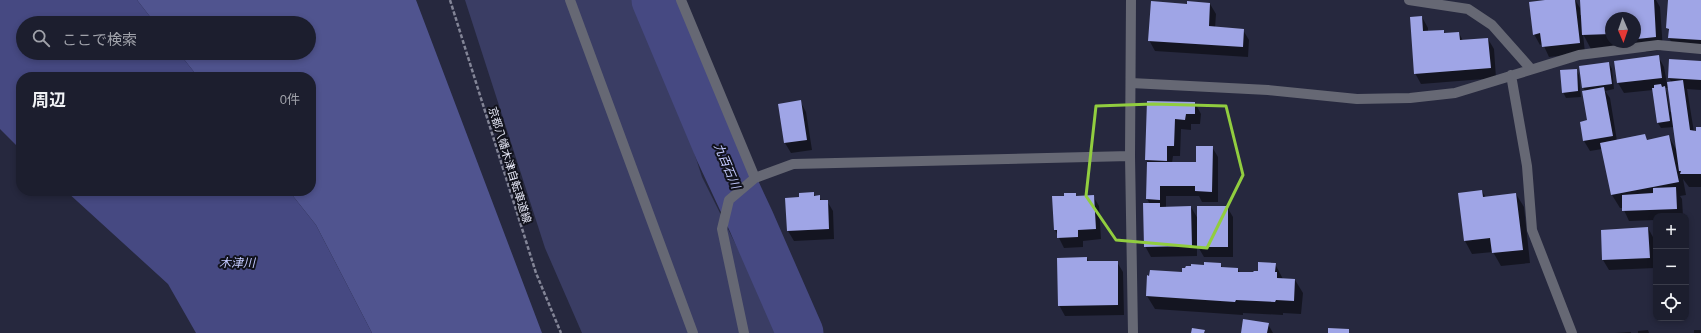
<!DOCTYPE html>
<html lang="ja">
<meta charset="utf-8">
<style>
body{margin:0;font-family:Helvetica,"Noto Sans JP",sans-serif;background:#252736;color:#f1f3f6}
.controls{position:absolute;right:12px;bottom:12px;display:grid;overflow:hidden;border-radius:8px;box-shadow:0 2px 6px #0003}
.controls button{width:36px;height:36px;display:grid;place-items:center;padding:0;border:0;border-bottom:1px solid #3a3c4a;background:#1c1e2e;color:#f1f3f6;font:20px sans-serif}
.compass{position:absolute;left:1605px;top:12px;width:36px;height:36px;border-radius:50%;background:#1c1e2e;box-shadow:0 2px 6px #0003;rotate:178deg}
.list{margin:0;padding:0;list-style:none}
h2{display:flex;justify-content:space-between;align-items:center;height:52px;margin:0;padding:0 16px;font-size:17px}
h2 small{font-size:13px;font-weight:400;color:#a0a2aa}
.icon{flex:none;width:22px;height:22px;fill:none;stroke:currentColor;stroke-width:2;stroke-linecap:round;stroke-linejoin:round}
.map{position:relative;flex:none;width:1701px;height:333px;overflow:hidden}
.search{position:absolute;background:#1c1e2e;box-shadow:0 2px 6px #0003;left:16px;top:16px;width:300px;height:44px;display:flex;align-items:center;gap:10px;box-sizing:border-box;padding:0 14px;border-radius:22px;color:#a0a2aa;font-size:15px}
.panel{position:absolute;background:#1c1e2e;box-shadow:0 2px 6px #0003;left:16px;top:72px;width:300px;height:124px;border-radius:16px}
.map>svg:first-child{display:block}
.green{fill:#3a3d64}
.forest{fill:#50548f}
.water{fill:#464982}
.shadow{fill:#0007;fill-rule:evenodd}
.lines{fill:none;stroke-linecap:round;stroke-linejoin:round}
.river{stroke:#464982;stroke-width:47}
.building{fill:#9fa5e6}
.path{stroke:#838597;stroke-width:2.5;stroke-dasharray:4 2;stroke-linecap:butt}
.minor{stroke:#666874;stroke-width:10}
.marked{fill:none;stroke:#91cd3f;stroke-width:3;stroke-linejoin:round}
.labels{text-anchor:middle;stroke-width:4;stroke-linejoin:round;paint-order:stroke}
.street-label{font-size:11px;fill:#e3e5f4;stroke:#11121c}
.water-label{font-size:12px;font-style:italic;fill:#c3c9fe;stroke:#11121c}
</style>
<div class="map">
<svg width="1701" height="333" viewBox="0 0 1701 333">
<rect width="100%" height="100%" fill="#26283e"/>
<path class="green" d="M465,0H645L702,177L780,333H582L545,248Z"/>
<path class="forest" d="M137,0H416L542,333H372L316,225L289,191H311V77H198L179,53H309V23H155Z"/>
<path class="water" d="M0,0H137L155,23H23V53H179L198,77H21V150L0,129Z
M66,191H289L316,225L372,333H196L168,284Z"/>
<path class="shadow" d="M1554,0H1575L1580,8V15H1582L1581,0H1656L1660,7L1663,50L1646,52L1642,46L1591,49L1583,34L1585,53L1549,57L1543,44L1540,45L1534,34ZM1611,18H1635V42H1611Z
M1669,0H1701V53L1677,51L1669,38L1670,32L1667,28Z
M1210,4L1216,14L1215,28L1243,30L1249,40L1248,57L1155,51L1149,40L1188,5Z
M1422,17L1428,28V32L1444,31L1445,34L1459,33L1463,41L1488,39L1494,49L1496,78L1421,84L1415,73Z
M1658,56L1664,67L1667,84L1672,83L1669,78L1701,62V90L1687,89L1694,132H1697L1701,128V187H1689L1683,179L1686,195L1680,196L1682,199L1683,216H1656V220L1629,221L1623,208H1620L1612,195L1602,149L1590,151L1584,141L1588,121L1585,91L1583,87L1609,63L1612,69L1614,89L1605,91L1610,98L1617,141L1645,135L1648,141L1669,137L1677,151L1674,127L1661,128L1658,123L1653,90L1624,93L1618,83L1615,62ZM1665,88H1669L1672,112H1670L1667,93Z
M1576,70L1579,75L1581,97L1566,98L1563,92Z
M800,101L806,112L812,150L791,153L785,143Z
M1148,102L1195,103L1201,114L1200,124H1191V130L1181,129L1180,156H1173L1172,163H1197L1212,147L1218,157V202H1202L1199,196H1166V208L1191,207L1198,219L1227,207L1233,217V257H1204L1197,245V256L1151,257L1145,246L1150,204L1147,199L1148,163L1146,160Z
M1482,191L1486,198L1516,194L1524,207L1530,263L1501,266L1493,252L1472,254L1465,241Z
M813,193L816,197H819L822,201H827L833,211L834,239L794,241L788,231L786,198H800Z
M1075,194L1077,197L1093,196L1099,206L1101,239L1083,241V247L1064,248L1055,230L1053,197H1065Z
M1648,228L1654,239L1655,268L1609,270L1603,260Z
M1087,258L1089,262H1117L1123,272L1124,315L1065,316L1059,305Z
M1220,264L1223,268L1238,269L1240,273L1259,272L1275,264L1283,279L1295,280L1303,293L1301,314L1283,313V315L1243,313V315L1155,309L1147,296L1150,277L1183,273L1205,266Z
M1268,324L1273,333H1242Z
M1648,330L1649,333H1638V331Z
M1694,330H1701V333H1694Z
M1631,332V333H1615Z"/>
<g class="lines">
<path class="river" d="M655,0L718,150L751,221L800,333"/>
</g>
<path class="building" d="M1545,0H1575L1580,43L1542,47L1540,33L1533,35L1529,2Z
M1580,0H1654L1656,37L1637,39L1636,32H1635V18H1611V34L1582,35Z
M1668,0H1701V40L1668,38L1669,29L1666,28Z
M1151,1L1187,4V1L1210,3L1209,26L1244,29L1243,47L1148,41Z
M1422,16L1423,31L1444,30V33L1459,32L1460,40L1488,38L1491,68L1414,74L1410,17Z
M1659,55L1662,78L1617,83L1614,61Z
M1669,59L1701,61V80L1668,78Z
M1609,62L1612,84L1582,88L1579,66Z
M1577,69L1578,91L1562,93L1560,70Z
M1683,80L1690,130L1696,131V127H1701V174H1680L1681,171H1679L1667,82Z
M1661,84L1662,87L1665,86L1670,121L1657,123L1652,88H1654V85Z
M1604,87L1613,136L1583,141L1580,122L1587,120L1582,91Z
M801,100L807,140L784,143L778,104Z
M1147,101L1195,102V114H1186L1185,120L1175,119L1174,146H1167V161L1145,160Z
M1645,134L1647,140L1669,135L1679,182L1611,195L1600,143Z
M1196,146H1213L1212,192L1195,191V186H1160V200L1146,199L1147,162H1196Z
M1676,187L1677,209L1622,211V195L1653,193V188Z
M1482,190L1483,197L1516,193L1523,250L1492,253L1490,238L1464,241L1458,193Z
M814,192V196L820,195V200H828L829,229L787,231L785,198L799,197V193Z
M1064,193H1076V196L1094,195L1096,229L1078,230V237L1057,238V230H1054L1052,196H1064Z
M1143,203H1160V207L1191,206L1192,246L1144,247Z
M1197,206H1228V247H1197Z
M1648,227L1650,258L1602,260L1601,230Z
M1087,257V261H1118V305L1058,306L1057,258Z
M1204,262L1221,263V267L1238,268V272H1253L1254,271H1258V262L1276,263L1275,272H1277V278L1295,279L1294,301L1276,300L1275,302L1236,300L1235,302L1146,296L1147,275L1149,276L1150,270L1182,272V268H1185L1186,266H1191V264L1204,265Z
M1243,319L1269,323L1267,333H1241Z
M1192,328L1205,330L1204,333H1191Z
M1328,328L1349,329V333H1328Z"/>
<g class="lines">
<path class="path" d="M450,0L536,273L561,333"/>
<path class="minor" d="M570,0L693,333
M681,0L755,178
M1131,0L1130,156L1133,333
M1409,0L1468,9L1492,25L1531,69
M1511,75L1527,166L1532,230L1572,333
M1131,83L1268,90L1357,99L1410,98L1455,93L1579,55L1658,45L1701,49
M744,333L722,229L729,200L755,178L793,164L1130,156"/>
</g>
<path class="marked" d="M1153,104L1226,106L1243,175L1207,248L1116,240L1086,196L1096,106Z"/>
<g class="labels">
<g class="street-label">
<text transform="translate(510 165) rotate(73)" y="4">京都八幡木津自転車道線</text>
</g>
<g class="water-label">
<text transform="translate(727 166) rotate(67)" y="4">九百石川</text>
<text x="237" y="267">木津川</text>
</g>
</g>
</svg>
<div class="controls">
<button>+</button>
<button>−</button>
<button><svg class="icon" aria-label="locate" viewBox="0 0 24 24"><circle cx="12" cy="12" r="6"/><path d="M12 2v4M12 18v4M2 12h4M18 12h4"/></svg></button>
</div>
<svg class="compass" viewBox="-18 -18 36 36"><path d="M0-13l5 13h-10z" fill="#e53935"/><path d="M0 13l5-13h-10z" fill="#a0a2aa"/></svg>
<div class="search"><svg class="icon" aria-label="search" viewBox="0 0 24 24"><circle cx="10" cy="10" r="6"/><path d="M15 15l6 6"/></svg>ここで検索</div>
<section class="panel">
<h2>周辺<small>0件</small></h2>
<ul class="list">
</ul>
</section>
</div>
